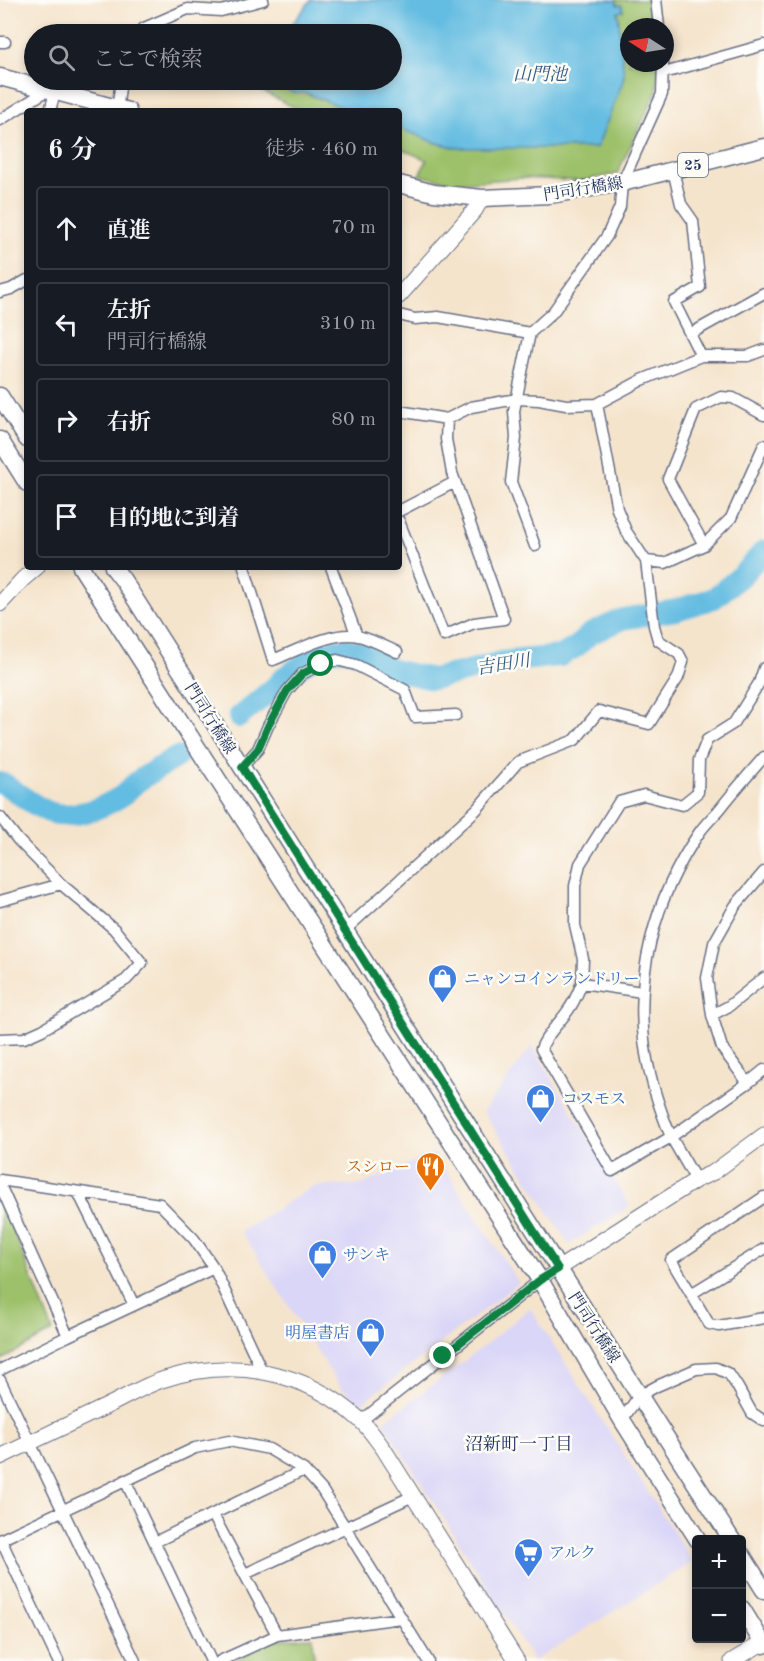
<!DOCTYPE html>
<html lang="ja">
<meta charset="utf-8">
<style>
body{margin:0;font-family:"Old Standard TT","Noto Serif JP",serif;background:#242831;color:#f1f3f6}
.controls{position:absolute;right:18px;bottom:18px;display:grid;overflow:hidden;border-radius:6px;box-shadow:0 3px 9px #0003}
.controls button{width:54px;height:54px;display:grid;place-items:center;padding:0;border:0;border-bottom:2px solid #363941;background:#171b24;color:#f1f3f6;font:30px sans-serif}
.compass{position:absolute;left:620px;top:18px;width:54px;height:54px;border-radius:50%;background:#171b24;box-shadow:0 3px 9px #0003;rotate:282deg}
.stop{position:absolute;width:18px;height:18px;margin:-14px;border:4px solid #0b8043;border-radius:50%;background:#fff}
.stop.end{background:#0b8043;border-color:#fff;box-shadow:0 2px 6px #0008}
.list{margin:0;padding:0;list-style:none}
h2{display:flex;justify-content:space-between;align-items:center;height:78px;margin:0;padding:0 24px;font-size:26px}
h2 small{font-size:20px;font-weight:400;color:#9ea1a6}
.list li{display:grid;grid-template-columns:39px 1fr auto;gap:18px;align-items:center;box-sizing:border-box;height:84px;margin:0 12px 12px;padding:0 12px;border:2px solid #363941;border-radius:6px}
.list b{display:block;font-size:22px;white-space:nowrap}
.list p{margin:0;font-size:20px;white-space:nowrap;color:#9ea1a6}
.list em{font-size:20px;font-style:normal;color:#9ea1a6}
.icon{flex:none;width:33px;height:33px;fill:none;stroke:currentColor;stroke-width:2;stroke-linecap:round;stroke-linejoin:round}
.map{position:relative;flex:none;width:764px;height:1661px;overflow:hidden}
.search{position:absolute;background:#171b24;box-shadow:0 3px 9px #0003;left:24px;top:24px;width:378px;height:66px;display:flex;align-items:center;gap:15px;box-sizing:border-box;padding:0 21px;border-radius:33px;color:#9ea1a6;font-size:22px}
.panel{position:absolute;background:#171b24;box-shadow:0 3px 9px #0003;left:24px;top:108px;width:378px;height:462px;border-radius:6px}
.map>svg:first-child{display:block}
.built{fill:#dad6f7}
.green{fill:#9dc16b;stroke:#5c7864;stroke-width:1.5}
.water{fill:#64bce1;stroke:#4076a0;stroke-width:1.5}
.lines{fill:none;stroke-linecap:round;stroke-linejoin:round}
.river{stroke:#64bce1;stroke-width:22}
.street-casing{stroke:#676e84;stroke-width:13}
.secondary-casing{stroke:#676e84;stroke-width:17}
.primary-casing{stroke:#676e84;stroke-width:19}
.street{stroke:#fff;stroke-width:10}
.secondary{stroke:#fff;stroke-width:15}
.primary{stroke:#fff;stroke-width:16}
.route{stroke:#0b8043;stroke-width:8}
.labels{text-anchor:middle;stroke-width:5;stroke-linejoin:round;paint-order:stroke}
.shield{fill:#fdfcf7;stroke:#5f6c8c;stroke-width:1.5}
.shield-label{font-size:15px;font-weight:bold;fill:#1b2f5e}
.street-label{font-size:16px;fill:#1b2f5e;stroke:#fdfcf7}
.shop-label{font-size:16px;fill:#366cbe;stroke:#fdfcf7;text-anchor:start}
.food-label{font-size:16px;fill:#c56008;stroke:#fdfcf7;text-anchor:end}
.water-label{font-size:18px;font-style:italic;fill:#315985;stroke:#fdfcf7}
.neighbourhood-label{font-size:18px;fill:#1b2f5e;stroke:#fdfcf7}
</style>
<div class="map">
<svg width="764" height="1661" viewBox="0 0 764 1661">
<rect width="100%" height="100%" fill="#fdfcf7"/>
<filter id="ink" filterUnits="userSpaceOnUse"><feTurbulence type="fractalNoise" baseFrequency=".0167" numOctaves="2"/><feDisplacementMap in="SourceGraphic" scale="12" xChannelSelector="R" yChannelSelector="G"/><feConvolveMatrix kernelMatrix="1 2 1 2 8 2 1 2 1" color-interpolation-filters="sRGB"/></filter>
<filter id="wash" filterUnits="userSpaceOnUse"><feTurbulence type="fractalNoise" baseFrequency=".008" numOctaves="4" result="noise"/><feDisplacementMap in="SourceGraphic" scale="24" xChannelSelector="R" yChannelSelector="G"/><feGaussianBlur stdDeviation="1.35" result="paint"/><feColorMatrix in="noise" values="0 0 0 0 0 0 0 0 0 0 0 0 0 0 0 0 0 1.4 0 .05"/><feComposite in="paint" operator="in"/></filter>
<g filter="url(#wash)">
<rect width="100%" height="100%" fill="#f5e4cc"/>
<path class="built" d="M532,1046L630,1206L569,1244L483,1111Z
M434,1152L519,1283L362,1403L341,1388L241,1231L314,1186L362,1185Z
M530,1308L693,1562L534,1661L383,1422L470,1357Z"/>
<path class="green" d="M616,0H648L652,8L655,27H629V63H658L657,91L617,174L580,181L523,178L454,183L419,175L427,160L399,148V128L437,143L459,148L623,81L624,74L618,12L623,11L617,6Z
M269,86L281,87L294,93H305L352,111H307L295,108L260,90Z
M0,1198L53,1331L0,1361Z
M313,1637L314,1661H233L275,1639Z"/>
<path class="water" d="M311,0H616L617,5H622L623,11L618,12L624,74L623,81L598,145L595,148H459L437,143L399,128V111H352L306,93H294L281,87L269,86L260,90L258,80H392V34H252L282,32L289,28Z"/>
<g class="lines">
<path class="river" d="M239,717L275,687L284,677L310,660L324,652L336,650L346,649L361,653L392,670L433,679L472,670L500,662L560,656L576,647L590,634L623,619L676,610L714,598L741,576L764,551
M0,783L6,785C19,794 34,806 49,812C71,820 101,809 120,797C127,793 131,786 137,782C150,772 164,765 177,757"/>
</g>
</g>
<g filter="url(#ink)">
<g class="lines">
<defs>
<path id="street" d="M656,0L659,27
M139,34L144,28L188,9L221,11L263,0
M0,42H5
M664,73L764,45
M145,80L151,81L161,80
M50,111L55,92
M117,111L121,80
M0,120L48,90
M673,170L681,204L693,221L700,287L674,302L701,356
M0,292L11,289L27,280
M399,315L415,319L438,317L530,333
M690,334L764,293
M399,411L447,419L471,407L517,399L539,400L566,405L597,404L642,380L701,356H748L764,350
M399,511L455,482
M399,521L444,636L474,623L504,619L452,473L446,439L447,419
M704,545L668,479L696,409L721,397L733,398L764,415
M535,546L511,482L516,438L514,411L530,333L553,312L607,236L620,207L622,183L662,94L663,63
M646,561L665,563L704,545L731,518L764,445
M244,567L273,660C296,651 334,630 358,636C371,639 384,646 397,652
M331,567L357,636
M242,767L258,749L268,726L287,691L302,674L321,664L337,660L356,665L405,690L415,717L456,715
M0,817L18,840L61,884L114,929L142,963L126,980L42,1030L24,1038L0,1039
M0,901L61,884
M344,931L476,810L518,762L575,740L599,711L649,724L678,678L683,662L679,654L658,640L654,626L646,561L626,531L617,509L597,404
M582,983L583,959L575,925V886L580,864L619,802L644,795L682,805L698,792L699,760L707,740L734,723L759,683L764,668
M642,992L582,983C578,992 575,1001 569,1009C560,1023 546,1034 541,1049L612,1171L671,1137C660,1110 651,1083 646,1054C633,977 655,897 699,833C705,824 713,817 720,809C734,791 749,774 764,757
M712,1015L729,1006L764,978
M748,1083L764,1070
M0,1180L160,1204L194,1239L214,1268L262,1371
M696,1180L671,1137L748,1083L722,1048L712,1015L707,978L714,943L735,906L764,872
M0,1185L68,1336
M78,1192L134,1305
M764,1197L671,1260L709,1324L719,1326L764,1318
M691,1294L764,1249
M0,1370L68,1336L214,1268
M0,1380L135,1661
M622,1420L639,1396L657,1386L696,1369L716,1368L729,1374L737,1386L752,1413L764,1421
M361,1421L540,1280L558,1269
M125,1480L211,1661
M213,1515L277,1635L401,1618
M0,1540L195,1448L229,1441L269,1449L304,1470L322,1490L428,1661
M1,1540L58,1661
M155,1542L304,1470
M245,1574L413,1496
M220,1661L277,1635"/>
<path id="secondary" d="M399,296L475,210L482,198
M0,604L23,579L37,567
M558,1269L696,1180L714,1172L764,1135
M0,1457C36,1440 71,1423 107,1406C126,1397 145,1385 165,1379C233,1357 307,1371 360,1420C369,1428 376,1439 383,1448L517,1661
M732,1661L764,1642"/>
<path id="primary" d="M0,77L128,111
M399,184L434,193L482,198L550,195L622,183L764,147
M0,396L27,439
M0,440L27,483
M81,567L540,1280L622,1420L698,1540
M113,567L123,580C327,899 526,1221 732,1540
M742,1555L764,1590
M742,1609L764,1645"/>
</defs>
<use href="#street" class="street-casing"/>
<use href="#secondary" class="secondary-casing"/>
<use href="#primary" class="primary-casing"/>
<use href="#street" class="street"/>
<use href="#secondary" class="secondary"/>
<use href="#primary" class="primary"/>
</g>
</g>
<g class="lines" filter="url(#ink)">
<path class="route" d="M321,664L302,674L287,691L268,726L258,749L242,767L558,1269L540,1280L443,1356"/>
</g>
<defs>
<symbol id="shop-pin" viewBox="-11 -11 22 30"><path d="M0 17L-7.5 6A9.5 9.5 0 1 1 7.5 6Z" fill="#3f7fe0" stroke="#fdfcf7"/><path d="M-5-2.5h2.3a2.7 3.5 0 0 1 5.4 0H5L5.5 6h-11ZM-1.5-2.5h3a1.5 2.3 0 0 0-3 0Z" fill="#fff"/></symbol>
<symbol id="restaurant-pin" viewBox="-11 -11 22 30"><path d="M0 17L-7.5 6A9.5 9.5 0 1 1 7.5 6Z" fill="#e8710a" stroke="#fdfcf7"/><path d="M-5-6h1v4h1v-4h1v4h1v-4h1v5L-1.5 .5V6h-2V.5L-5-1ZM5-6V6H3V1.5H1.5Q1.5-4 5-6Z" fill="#fff"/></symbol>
<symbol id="supermarket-pin" viewBox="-11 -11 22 30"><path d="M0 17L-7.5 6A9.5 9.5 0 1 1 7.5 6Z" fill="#3f7fe0" stroke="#fdfcf7"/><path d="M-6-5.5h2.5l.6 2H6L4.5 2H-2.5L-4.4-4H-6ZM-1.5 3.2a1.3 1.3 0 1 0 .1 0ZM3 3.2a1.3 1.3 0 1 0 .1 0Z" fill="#fff"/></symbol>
</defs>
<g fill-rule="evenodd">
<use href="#shop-pin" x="426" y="962" width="33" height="45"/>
<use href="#shop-pin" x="524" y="1082" width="33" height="45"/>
<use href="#restaurant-pin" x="414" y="1150" width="33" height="45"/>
<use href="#shop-pin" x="306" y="1238" width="33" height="45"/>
<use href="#shop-pin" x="354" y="1316" width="33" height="45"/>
<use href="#supermarket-pin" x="512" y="1536" width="33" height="45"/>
</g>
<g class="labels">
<rect class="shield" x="678" y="153" width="30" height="24" rx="4.5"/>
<g class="shield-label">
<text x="693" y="170">25</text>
</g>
<g class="street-label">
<text transform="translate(583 188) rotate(-9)" y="6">門司行橋線</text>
<text transform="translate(211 718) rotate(58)" y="6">門司行橋線</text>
<text transform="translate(595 1327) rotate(57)" y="6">門司行橋線</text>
</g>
<g class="shop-label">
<text x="464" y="984">ニャンコインランドリー</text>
<text x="562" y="1104">コスモス</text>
<text x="343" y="1260">サンキ</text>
<text x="349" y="1338" text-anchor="end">明屋書店</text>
<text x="549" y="1558">アルク</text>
</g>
<g class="food-label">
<text x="410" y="1172">スシロー</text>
</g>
<g class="water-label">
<text x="540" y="80">山門池</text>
<text transform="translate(503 664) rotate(-9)" y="6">吉田川</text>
</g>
<g class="neighbourhood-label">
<text x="519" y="1450">沼新町一丁目</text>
</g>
</g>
</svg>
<div class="controls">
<button>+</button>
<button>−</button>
</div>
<svg class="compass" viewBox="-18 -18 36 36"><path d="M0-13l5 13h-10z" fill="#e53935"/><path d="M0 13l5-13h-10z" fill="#9ea1a6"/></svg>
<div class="stop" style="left:321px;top:664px"></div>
<div class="stop end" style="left:443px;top:1356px"></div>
<div class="search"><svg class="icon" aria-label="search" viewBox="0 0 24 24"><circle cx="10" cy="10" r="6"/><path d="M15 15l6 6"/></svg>ここで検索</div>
<section class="panel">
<h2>6 分<small>徒歩 · 460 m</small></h2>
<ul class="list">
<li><svg class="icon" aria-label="ahead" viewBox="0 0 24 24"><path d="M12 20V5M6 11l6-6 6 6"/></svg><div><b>直進</b></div><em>70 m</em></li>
<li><svg class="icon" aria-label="left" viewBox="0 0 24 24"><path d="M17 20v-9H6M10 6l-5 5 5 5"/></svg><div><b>左折</b><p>門司行橋線</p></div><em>310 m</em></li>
<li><svg class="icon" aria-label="right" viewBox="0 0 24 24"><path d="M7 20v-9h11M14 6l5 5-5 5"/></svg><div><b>右折</b></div><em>80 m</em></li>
<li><svg class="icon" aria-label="arrive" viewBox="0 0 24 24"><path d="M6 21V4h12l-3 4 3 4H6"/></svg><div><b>目的地に到着</b></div></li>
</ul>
</section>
</div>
